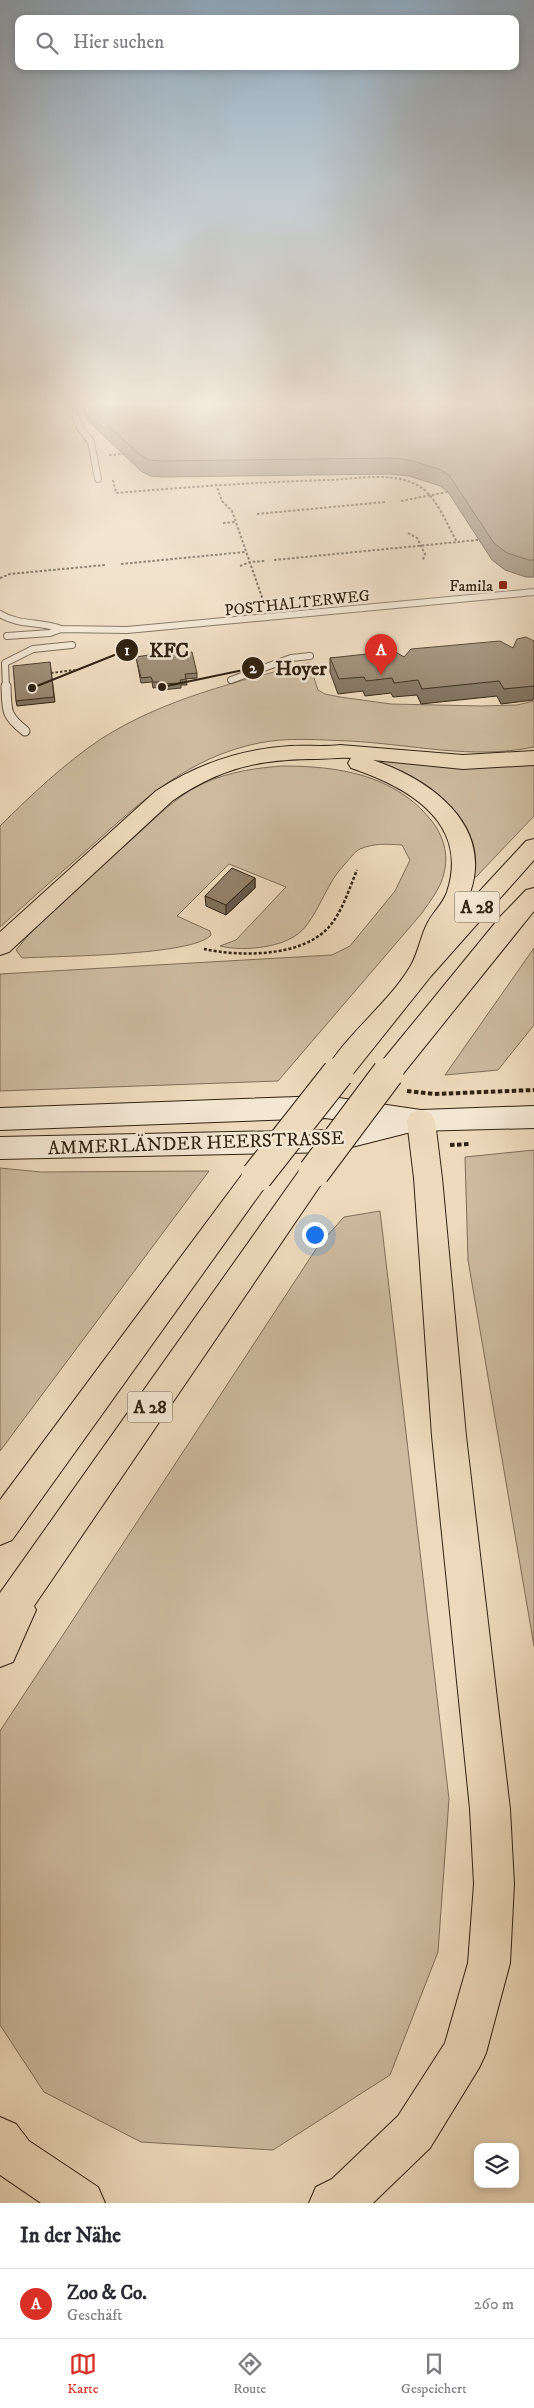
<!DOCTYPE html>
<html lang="de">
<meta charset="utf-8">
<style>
body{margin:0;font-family:"IM FELL DW Pica",serif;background:#f2f2f3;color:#2b2b33}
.controls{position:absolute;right:15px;bottom:15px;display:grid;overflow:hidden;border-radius:10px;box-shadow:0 2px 8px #0003}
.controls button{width:45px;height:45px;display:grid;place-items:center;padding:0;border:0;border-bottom:1px solid #e1e1e2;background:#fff;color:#2b2b33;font:25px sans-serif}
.you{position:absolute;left:314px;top:1234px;width:18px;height:18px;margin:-12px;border:4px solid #fff;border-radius:50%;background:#1a73e8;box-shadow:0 0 0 8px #1a73e833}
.badge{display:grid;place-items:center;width:32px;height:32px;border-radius:50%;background:#d93025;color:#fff;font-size:16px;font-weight:700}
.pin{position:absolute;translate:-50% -41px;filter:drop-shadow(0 1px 2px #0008)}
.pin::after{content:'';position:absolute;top:26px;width:18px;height:15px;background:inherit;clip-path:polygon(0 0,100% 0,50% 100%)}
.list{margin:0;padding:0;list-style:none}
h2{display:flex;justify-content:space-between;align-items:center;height:65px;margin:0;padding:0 20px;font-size:21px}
h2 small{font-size:16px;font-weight:400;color:#7c7c81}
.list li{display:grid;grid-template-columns:32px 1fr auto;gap:15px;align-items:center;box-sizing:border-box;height:70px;padding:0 20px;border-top:1px solid #e1e1e2}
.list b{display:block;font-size:19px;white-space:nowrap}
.list p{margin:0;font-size:16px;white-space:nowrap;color:#7c7c81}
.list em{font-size:16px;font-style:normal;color:#7c7c81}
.icon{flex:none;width:28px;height:28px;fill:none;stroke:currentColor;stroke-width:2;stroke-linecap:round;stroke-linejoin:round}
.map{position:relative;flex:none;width:534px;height:2203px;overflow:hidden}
.search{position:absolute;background:#fff;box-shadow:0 2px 8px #0003;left:15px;right:15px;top:15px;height:55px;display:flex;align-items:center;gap:12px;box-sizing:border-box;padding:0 18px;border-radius:10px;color:#7c7c81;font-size:19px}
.sheet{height:135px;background:#fff}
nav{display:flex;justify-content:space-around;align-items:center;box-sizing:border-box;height:70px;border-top:1px solid #e1e1e2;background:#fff;font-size:14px;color:#7c7c81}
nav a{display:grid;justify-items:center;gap:2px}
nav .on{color:#d93025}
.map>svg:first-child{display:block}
.green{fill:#cdba9f;stroke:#7f6e58}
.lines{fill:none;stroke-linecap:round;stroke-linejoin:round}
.lane-far1-casing{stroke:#60503c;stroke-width:8}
.lane-casing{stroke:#60503c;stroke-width:11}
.secondary-casing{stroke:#312211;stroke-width:2}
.highway-casing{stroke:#312211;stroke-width:2}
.path-far2{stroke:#312211;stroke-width:2;stroke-dasharray:2.5 2;stroke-linecap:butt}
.path-far1{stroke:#312211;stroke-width:2.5;stroke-dasharray:3 2;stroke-linecap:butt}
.path{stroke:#312211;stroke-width:4;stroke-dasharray:4.5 2.5;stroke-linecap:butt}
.lane-far1{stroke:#f3e6d3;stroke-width:6}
.lane{stroke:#f3e6d3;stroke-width:9}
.secondary{fill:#f3e6d3;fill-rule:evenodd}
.highway{fill:#edd9bc;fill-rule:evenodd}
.highway-bridge-casing{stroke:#312211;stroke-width:33;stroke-linecap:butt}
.highway-bridge{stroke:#edd9bc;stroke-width:31}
.wall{fill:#7e6f5b;stroke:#312211}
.shaded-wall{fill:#675a4a;stroke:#312211}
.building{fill:#93816a;stroke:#312211}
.poi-dot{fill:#8f2418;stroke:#f3e6d3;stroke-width:2}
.labels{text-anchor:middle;stroke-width:5;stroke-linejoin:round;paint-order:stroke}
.far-poi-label{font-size:16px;fill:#312211;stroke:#f3e6d3;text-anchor:end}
.far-street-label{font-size:16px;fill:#312211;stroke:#f3e6d3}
.shield{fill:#f3e6d3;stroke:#6b5d4b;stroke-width:1}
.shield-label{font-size:18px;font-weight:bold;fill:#312211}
.street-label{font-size:19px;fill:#312211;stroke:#f3e6d3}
.leader{fill:none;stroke:#312211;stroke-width:2}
.callout-dot{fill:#312211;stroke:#f3e6d3;stroke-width:2}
.mark-label{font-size:15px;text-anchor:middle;font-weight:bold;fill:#fff}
.callout-label{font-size:20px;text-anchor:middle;font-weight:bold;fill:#312211;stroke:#f3e6d3;stroke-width:5;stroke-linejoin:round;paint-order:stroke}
</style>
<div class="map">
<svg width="534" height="2203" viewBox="0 0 534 2203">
<rect width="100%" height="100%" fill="#edd9bc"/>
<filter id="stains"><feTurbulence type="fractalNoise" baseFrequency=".004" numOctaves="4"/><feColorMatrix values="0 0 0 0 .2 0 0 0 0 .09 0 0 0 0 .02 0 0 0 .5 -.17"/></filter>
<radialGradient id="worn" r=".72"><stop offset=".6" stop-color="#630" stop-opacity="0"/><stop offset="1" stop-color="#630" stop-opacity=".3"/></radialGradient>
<path class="green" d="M309,663L318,690L325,694L340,697L391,704L482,706L517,705L534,701V747C472,760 411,744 349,741C320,740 288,737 259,743C188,757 139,803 88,849C58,875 29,901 0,927V826C30,796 66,762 101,739C163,699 239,681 309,663Z
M373,758L534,763V816L476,877H470L468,843L372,762Z
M282,766C337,766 394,774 431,820C443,835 449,854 444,873C441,888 430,901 422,913L278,1081L0,1091V974L332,955L350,946L395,891L410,860L402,845C387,844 374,843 360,849C354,852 349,860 344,865C327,883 321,907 306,926C290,948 244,952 220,946L236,940L286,887L229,864L177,916L210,931L211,935C193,956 55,956 22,958L16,950C48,910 90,877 129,842C152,822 175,796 204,783C229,772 255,768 282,766Z
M534,948V1025L498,1070L445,1075Z
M534,1150V1646L468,1260L465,1157Z
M0,1168L41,1172L209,1171L0,1451Z
M380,1211L449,1799L438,1952L390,2075L273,2150L141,2142L44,2092L0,2025V1731L318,1246L344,1217Z"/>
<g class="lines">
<defs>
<path id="lane-far1" d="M74,413L80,428L91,442L98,479
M0,614C19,626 41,621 61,629L127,630L534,592
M7,636L50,633L61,629
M231,680L291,658L310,656
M6,688L5,663L33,649L72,645"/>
<path id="lane" d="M6,686C7,711 5,715 25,731"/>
<path id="secondary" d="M325,1096L421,1110L534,1106V1128L415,1131L332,1152L0,1159V1137L332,1130L362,1123L325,1118L0,1130V1108Z"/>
<path id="highway" d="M340,745L463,755L534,751V765L463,769L373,760C429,779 494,824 470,893C467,902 460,910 454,919L526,841L534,839V860L431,976L348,1080L338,1083L328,1080L324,1073C346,1034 387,1005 410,967C418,954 420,938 427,924C432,913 443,904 447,892C470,822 408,787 351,768L348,763L351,758C340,757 328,759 317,759C259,759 220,768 172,801L9,952L0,955V932L156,791C197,764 241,749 290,746C307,745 323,747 340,745Z
M534,888V911L398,1080L388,1083L378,1080L374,1073L378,1066L500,917L526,890Z
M421,1110L431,1113L435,1121L442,1178L466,1436L510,1809L514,1884L510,1963L486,2053L479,2068L430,2148L373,2203H309L316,2187L332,2179L398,2116L445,2043L468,1963L474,1884L470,1809L432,1436L414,1178L407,1121L411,1113Z
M314,1161L324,1164L328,1172L324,1180L34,1606L36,1610L13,1662L0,1667V1593L304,1164Z
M257,1164L267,1168L271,1176L267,1184L12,1540L0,1545V1500L247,1168Z
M0,2117L16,2124L29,2141L98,2187L105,2203H41L0,2175Z"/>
</defs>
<use href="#lane-far1" class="lane-far1-casing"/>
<use href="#lane" class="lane-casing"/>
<use href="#secondary" class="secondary-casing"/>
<use href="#highway" class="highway-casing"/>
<path class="path-far2" d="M109,455L123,454
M113,480L116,493C187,487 258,482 329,480C356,479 393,471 419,486C437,497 447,525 457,542
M216,484L222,501L232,511L264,603
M401,501L447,492
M257,514L385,502
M223,523L235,522
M408,533L417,538L425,554L423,560
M274,560L478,540
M121,564L245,552
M240,566L250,562L266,561
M0,578L10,574L105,565
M51,673L75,670"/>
<path class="path-far1" d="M204,949C240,957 301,957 328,928C342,913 349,889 357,870"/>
<path class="path" d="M407,1091L434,1094L534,1090
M450,1145L471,1144"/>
<use href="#lane-far1" class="lane-far1"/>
<use href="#lane" class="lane"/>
<use href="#secondary" class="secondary"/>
<use href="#highway" class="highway"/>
<defs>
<path id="highway-bridge" d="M314,1172L388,1073
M257,1176L338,1073"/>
</defs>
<use href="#highway-bridge" class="highway-bridge-casing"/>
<use href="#highway-bridge" class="highway-bridge"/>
</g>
<path class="wall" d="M0,401H38L0,404Z
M81,401H534V577H526L505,570L492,560L448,492L440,486L409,476L390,474L162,477L150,476L141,471L87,420Z
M534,641V697L533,700L501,704L497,696L421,704L417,695L393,697L391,693L365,696L363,691L338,694L330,672V658L404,657L513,648Z
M174,654L197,673V678L186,679L187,685H181V688L161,690L160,687L153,688L152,682L141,683L136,657Z
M50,662L55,702L17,706L16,701Z
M255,878V888L226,915L206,906L205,896Z"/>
<path class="shaded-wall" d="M255,878V888L226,915V905Z"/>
<path class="building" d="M85,401H534V560H529L507,553L494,543L449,475L441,470L410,460L392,458L161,461L149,460L140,455L86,405Z
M526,637L534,641V686L504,689L499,681L422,689L418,680L394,683L392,678L366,681L364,677L339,679L330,658L394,651L404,657L411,649L500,641L513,648L517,639Z
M174,651V654L192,652L197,673L185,674L186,679L180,680L181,683L160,684V682H153L151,677L141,678L136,657Z
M50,662L54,697L16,701L13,666Z
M232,868L255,878L226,905L205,896Z"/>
<linearGradient id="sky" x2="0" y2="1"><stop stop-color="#90aabf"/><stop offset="0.57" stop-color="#f7eee1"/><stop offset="1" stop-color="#f7eee1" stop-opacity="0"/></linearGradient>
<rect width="534" height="709" fill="url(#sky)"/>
<rect class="poi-dot" x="498" y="580" width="10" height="10" rx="2.5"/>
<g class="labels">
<g class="far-poi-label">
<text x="493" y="591">Famila</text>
</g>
<g class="far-street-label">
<text transform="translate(297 602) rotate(-6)" y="6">POSTHALTERWEG</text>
</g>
<g class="shield">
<rect x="454.5" y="891.5" width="45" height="31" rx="4"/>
<rect x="127.5" y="1391.5" width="45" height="31" rx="4"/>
</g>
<g class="shield-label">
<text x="477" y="913">A 28</text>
<text x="150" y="1413">A 28</text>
</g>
<g class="street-label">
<text transform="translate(196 1142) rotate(-2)" y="7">AMMERLÄNDER HEERSTRASSE</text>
</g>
</g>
<path class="leader" d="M32 688L127 650M162 687L253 668"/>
<g class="callout-dot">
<circle cx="32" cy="688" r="5"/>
<circle cx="162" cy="687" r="5"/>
<circle cx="127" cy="650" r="12"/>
<circle cx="253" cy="668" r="12"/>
</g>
<g class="mark-label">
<text x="127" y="655">1</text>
<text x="253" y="673">2</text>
</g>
<g class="callout-label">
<text x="169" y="657">KFC</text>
<text x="301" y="675">Hoyer</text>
</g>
<rect width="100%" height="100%" filter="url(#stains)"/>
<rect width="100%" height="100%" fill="url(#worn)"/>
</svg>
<div class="controls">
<button><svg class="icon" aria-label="layers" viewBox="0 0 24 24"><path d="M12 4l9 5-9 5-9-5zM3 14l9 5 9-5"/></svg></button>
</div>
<div class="you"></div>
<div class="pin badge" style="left:381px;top:675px">A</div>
<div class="search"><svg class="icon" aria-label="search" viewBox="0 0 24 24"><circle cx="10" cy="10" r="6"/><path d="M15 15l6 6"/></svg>Hier suchen</div>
</div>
<section class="sheet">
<h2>In der Nähe<small></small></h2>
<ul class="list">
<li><span class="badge">A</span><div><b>Zoo &amp; Co.</b><p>Geschäft</p></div><em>260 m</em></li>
</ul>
</section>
<nav>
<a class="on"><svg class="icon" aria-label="map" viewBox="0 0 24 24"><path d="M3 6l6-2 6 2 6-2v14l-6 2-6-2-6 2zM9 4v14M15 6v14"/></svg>Karte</a>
<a><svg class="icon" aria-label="directions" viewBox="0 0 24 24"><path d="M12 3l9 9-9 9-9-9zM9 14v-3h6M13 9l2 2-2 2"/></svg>Route</a>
<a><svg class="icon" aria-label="saved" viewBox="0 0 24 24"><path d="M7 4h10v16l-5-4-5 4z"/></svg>Gespeichert</a>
</nav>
